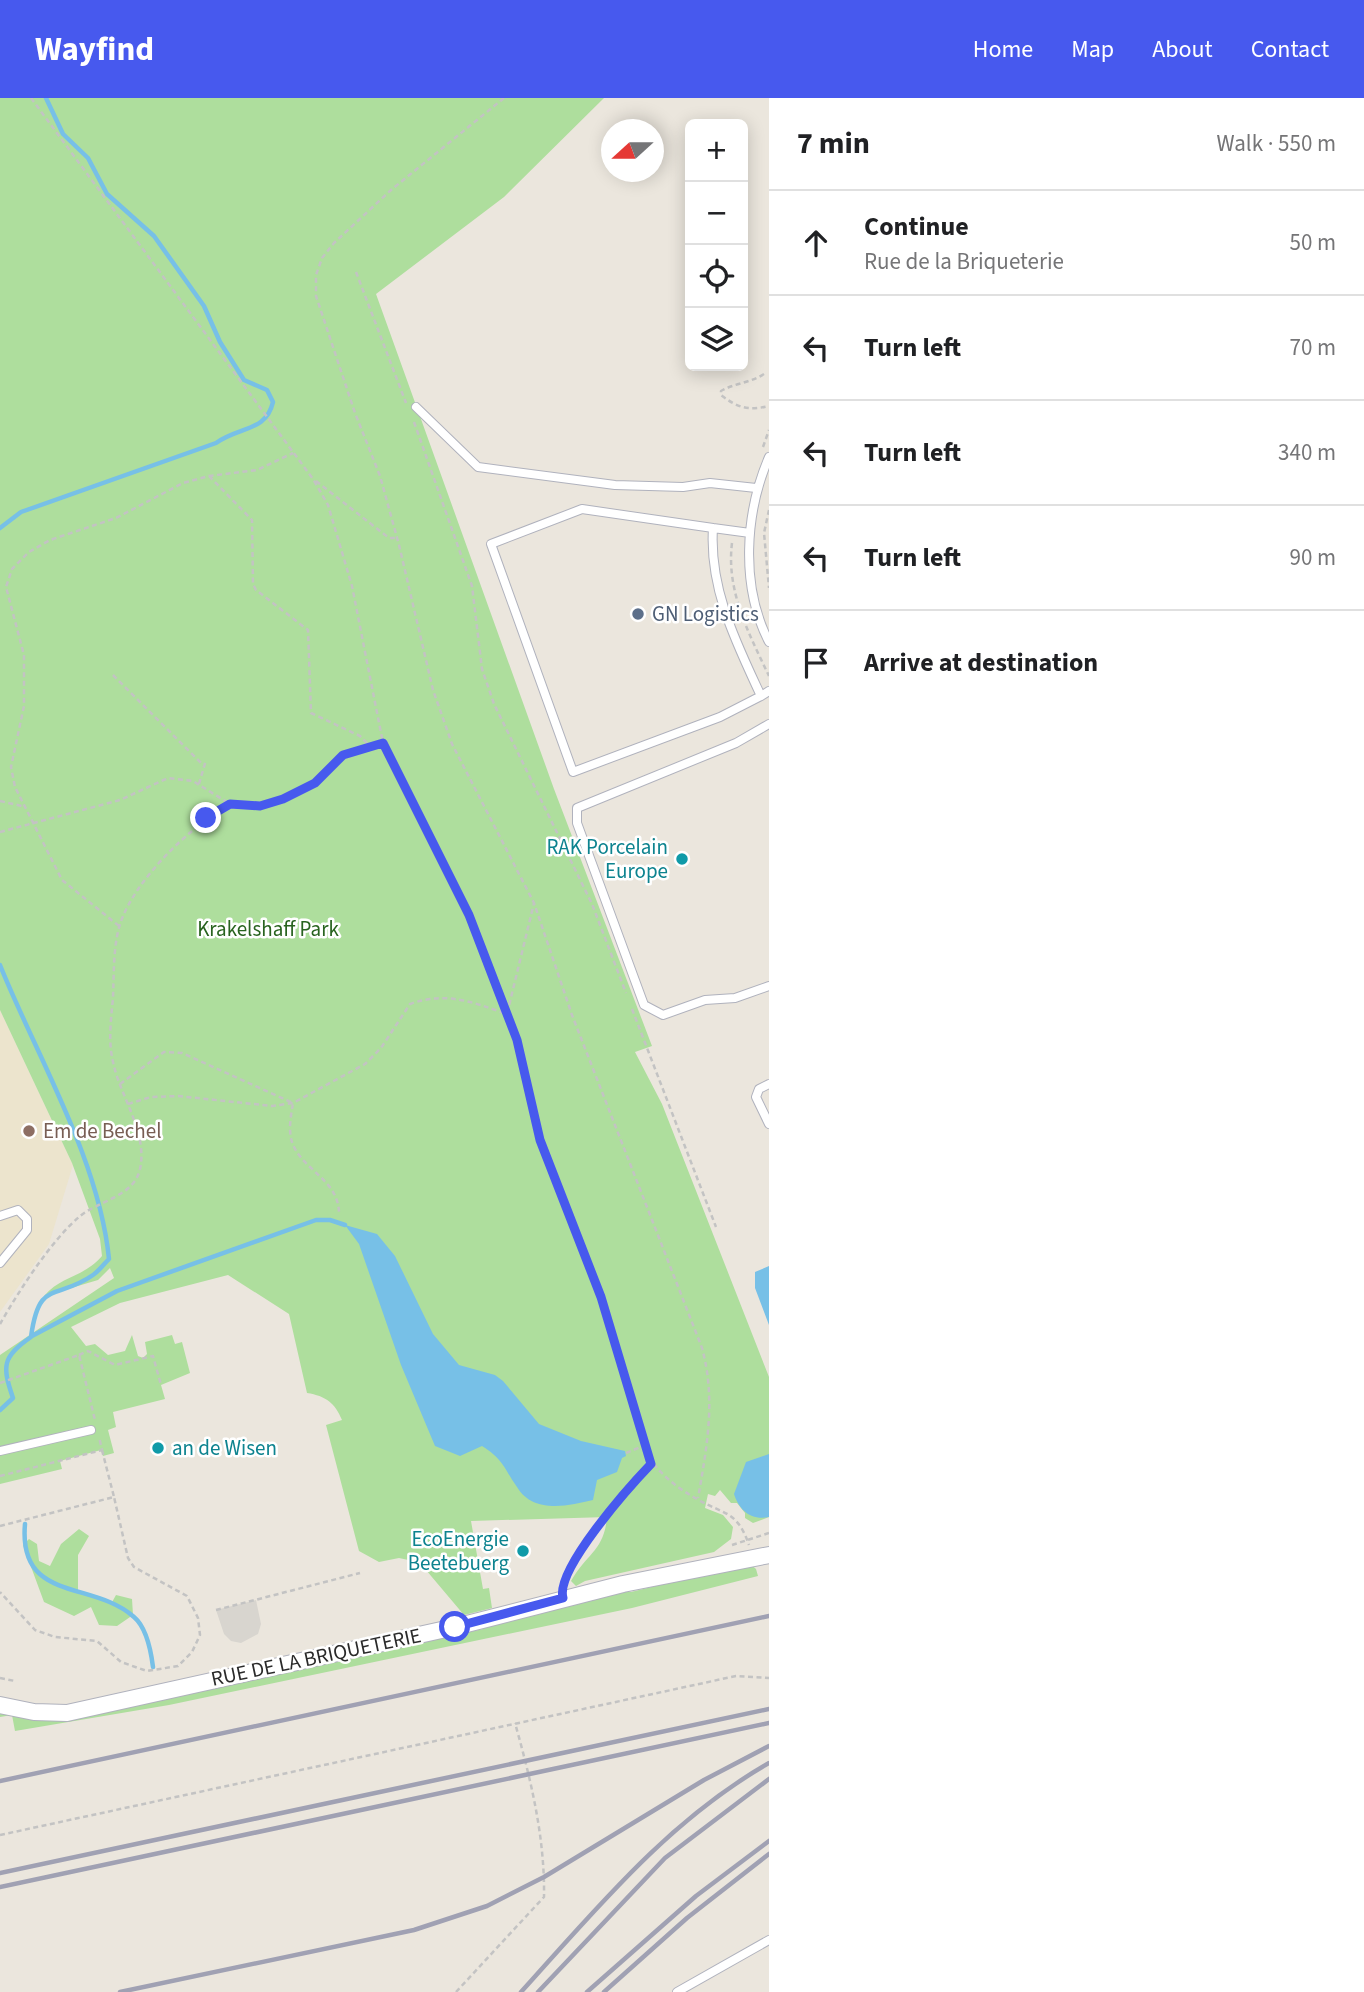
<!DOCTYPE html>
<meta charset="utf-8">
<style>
body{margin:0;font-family:"Source Sans 3",sans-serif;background:#f6f6f6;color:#202124}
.controls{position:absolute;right:21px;top:21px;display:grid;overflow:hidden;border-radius:10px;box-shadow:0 4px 18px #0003}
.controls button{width:63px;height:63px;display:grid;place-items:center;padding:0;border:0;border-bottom:2px solid #e0e0e0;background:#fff;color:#202124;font:35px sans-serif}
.compass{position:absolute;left:601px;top:21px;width:63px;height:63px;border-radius:50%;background:#fff;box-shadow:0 4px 18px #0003;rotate:249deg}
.stop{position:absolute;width:21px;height:21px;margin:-16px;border:5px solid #4759ee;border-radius:50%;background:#fff}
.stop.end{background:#4759ee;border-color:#fff;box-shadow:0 2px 7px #0008}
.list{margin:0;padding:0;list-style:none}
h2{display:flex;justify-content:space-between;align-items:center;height:91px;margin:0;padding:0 28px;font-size:30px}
h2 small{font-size:23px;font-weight:400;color:#757577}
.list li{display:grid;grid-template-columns:46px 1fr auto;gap:21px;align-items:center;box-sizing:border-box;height:105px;padding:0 28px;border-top:2px solid #e0e0e0}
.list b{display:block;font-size:26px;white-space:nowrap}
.list p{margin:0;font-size:23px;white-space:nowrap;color:#757577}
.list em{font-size:23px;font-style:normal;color:#757577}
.icon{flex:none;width:38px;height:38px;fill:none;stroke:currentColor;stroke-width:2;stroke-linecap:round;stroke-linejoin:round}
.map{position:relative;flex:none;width:769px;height:1894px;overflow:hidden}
header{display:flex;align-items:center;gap:42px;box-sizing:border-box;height:98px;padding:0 35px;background:#4759ee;color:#fff}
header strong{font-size:33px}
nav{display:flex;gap:38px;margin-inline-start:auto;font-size:24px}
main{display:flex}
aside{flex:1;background:#fff}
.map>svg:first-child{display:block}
.education{fill:#ece4cd}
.green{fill:#aede9d}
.plaza{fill:#d8d5cf}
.water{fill:#77c0e7}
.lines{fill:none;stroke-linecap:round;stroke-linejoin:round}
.stream{stroke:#77c0e7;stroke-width:4.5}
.lane-casing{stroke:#b0b2bd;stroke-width:10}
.street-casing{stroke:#b0b2bd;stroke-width:18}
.path{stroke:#c3c3c3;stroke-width:2.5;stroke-dasharray:5 3.5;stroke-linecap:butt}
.lane{stroke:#fff;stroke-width:8}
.street{stroke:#fff;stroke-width:16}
.rail{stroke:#a0a1b3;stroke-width:4.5}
.route{stroke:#4759ee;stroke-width:9}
.service-dot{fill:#5c6f8a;stroke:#fff;stroke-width:2.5}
.culture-dot{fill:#0f9aa8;stroke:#fff;stroke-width:2.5}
.education-dot{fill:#8d6e63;stroke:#fff;stroke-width:2.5}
.labels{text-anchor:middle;stroke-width:5;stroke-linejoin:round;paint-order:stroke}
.service-label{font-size:21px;fill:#4e5e75;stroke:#fff;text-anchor:start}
.culture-label{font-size:21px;fill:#0d838f;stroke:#fff;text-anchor:end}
.park-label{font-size:21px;fill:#28631f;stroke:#fff}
.education-label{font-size:21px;fill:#785e54;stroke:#fff;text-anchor:start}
.street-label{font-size:21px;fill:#2a2a2a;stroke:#fff}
</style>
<header>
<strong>Wayfind</strong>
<nav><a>Home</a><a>Map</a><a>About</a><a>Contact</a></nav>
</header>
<main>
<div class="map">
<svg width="769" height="1894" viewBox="0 0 769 1894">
<rect width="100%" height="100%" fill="#ebe6dd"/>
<path class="education" d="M0,912L73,1067L49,1146L0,1214Z"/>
<path class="green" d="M0,0H604L504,99L376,196L554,691L652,948L635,954L662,1006L769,1279V1419L753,1425L745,1420V1415L737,1405H731L720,1392L715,1398L708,1396L705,1410L723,1417L733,1429L731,1441L714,1454L585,1483L576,1488L571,1483C587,1455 604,1453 607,1419L471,1423L483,1491L489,1490L492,1510L464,1517L426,1472L413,1463L399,1460L379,1464L359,1453L326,1327L342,1322C335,1305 326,1298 307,1295L289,1216L228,1177L120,1205L71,1229L86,1248L95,1246L108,1257L125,1253L132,1237L138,1258L143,1260L147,1256L145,1244L172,1237L175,1246L182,1244L190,1275L161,1287L165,1301L113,1314L116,1329L108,1332L114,1355L103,1358L101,1352L60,1363L62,1371L0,1386V1257L114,1180L110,1170L98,1182L44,1198C62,1177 83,1180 102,1158L100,1141L72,1065L0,912Z
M79,1431L89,1438L78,1457V1493L111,1506L116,1497L132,1501L133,1517L117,1528L99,1527L91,1509L74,1518L44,1504L23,1447L29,1441L37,1446L39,1463L50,1468L61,1446Z
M749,1465L756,1471L758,1478L632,1510L169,1607L15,1633L12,1617L0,1619V1615L69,1622L483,1531L488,1527L625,1493L631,1494Z"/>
<path class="plaza" d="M256,1502L261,1526L258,1536L241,1545L231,1543L224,1536L216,1512Z"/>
<path class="water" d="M345,1127L377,1136L395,1158L433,1236L459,1267L495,1277L503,1283L539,1326L581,1343L625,1353L626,1358L622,1360L617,1374L597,1382L593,1402C568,1408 533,1416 517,1389C503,1369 504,1362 482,1348L460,1358L435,1348L401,1267L359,1146Z
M769,1168V1227L755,1190V1174Z
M769,1356V1419C751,1423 739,1412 734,1396L746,1364Z"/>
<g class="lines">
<path class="stream" d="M0,430L21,414L216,345C240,328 266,334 273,304L267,292L244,282L220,244L204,208L154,138L107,96L88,60L63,36L46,0
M0,867C37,959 99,1061 109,1161C104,1166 99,1173 93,1177C56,1203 39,1180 31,1239C2,1259 2,1268 13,1300L0,1312
M32,1238L117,1193L316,1122H330L345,1127
M25,1426C18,1505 93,1482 134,1519C147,1530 151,1553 153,1569"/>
<defs>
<path id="lane" d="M416,309L478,369L615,387L683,389L710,385L756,390
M769,359C745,415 740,488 769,544
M713,430L582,411L491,446L573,674L720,619L761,598
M750,435L713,430C709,491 736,544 761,598L769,593
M769,626L736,645L577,710V725L644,907L663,917L705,902L735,900L769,888
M769,986L759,991L756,999L769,1026
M0,1118L18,1112L27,1121V1132L0,1165
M0,1353L91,1332
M677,1894L769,1842"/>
<path id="street" d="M0,1607L34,1614L67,1615L455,1529L623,1486L769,1457"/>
</defs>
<use href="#lane" class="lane-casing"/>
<use href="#street" class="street-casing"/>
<path class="path" d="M31,0L313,381L328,407L352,488L383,645L469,817L517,942L540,1042L601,1199L643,1348C653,1371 675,1389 697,1401C724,1417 737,1412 749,1447
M504,0L391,92L334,145L322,160L316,177V198L355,315L380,378L399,447L433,592L452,646L534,805L572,917L702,1250C716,1301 707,1349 698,1400
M356,174L406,305
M764,276C750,285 735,285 721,293V297C738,310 748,313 769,308
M414,324L472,488L482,571L494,606L592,806L626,895
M763,349L769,332
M209,378L252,422L253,486L256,492L308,532L311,615L360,638L368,646
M316,383L389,440H397
M769,412L764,435L769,490
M732,445C726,493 749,536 769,578
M113,577L204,668
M199,686L206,662
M0,703L26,709
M0,734L120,702L168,680L193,683L230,706L260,708L315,685L343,657L383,645
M119,828L62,782L15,689L11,669L24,608V557L6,489L12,471L29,454L50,442L116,420L183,385L209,378L257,372L293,355
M632,911L716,1129
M120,986L164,954L182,955L293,1005C291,1017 288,1032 292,1044C302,1073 339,1081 339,1116
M128,1006L151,999L178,998L272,1008L293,1005L365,966L381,950L410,906C446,893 472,904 507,916L534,805
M0,1226C19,1193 50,1144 79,1119C97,1103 134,1099 140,1071C148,1035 120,998 113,964C108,943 111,921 113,900C114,876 113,849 120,826C135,781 190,729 230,706
M79,1257L88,1253L115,1267L153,1258L161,1287
M0,1285L79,1257L95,1322
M102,1352L114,1399
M626,1355L643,1348
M0,1378L102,1352L99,1339
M0,1428L114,1399L128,1460L134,1469L187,1498L198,1520L200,1537L192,1554L178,1568L147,1573L121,1564L97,1543L55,1539L35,1532L0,1494
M732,1447L769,1435
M562,1487L569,1468L651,1366
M216,1512L360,1475
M0,1580L15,1583
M0,1737L736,1578L769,1580
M456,1894L544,1799C545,1740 531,1682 515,1625"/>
<use href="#lane" class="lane"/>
<use href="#street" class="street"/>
<path class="rail" d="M0,1683L769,1518
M0,1775L769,1611
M0,1789L769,1625
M120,1894L414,1832L487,1808L544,1779L704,1682L769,1648
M521,1894C597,1810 669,1722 769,1665
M538,1894L665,1760L769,1681
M587,1894L696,1798L769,1743
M604,1894L687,1820L769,1756"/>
</g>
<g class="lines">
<path class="route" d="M206,720L230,706L260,708L283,701L315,685L343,657L383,645L469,817L517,942L540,1042L601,1199L651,1366C629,1389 555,1472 563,1500L455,1529"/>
</g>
<circle class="service-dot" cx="638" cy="516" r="7"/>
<g class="culture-dot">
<circle cx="682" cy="761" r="7"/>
<circle cx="158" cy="1350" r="7"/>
<circle cx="523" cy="1453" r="7"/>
</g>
<circle class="education-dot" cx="29" cy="1033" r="7"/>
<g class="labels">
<g class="service-label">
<text x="652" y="523">GN Logistics</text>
</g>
<g class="culture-label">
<text x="668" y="756">RAK Porcelain<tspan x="668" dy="24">Europe</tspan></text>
<text x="172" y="1357" text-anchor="start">an de Wisen</text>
<text x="509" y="1448">EcoEnergie<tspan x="509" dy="24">Beetebuerg</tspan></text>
</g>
<g class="park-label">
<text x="268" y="838">Krakelshaff Park</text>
</g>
<g class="education-label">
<text x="43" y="1040">Em de Bechel</text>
</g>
<g class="street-label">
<text transform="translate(316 1559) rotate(-12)" y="7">RUE DE LA BRIQUETERIE</text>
</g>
</g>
</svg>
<div class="controls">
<button>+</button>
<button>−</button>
<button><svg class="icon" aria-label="locate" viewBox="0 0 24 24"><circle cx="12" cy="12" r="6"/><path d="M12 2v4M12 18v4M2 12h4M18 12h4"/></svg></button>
<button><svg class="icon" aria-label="layers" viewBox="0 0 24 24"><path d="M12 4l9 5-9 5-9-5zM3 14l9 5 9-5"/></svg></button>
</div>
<svg class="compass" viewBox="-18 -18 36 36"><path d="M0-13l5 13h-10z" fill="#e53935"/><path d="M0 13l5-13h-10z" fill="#757577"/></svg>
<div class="stop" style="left:455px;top:1529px"></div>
<div class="stop end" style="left:206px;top:720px"></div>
</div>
<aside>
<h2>7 min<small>Walk · 550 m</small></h2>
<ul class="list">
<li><svg class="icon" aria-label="ahead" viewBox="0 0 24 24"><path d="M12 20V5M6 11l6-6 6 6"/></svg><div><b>Continue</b><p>Rue de la Briqueterie</p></div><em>50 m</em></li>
<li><svg class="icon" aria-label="left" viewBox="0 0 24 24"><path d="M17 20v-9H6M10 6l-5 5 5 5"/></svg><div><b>Turn left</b></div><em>70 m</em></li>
<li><svg class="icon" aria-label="left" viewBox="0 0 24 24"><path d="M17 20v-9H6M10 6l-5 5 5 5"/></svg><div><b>Turn left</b></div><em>340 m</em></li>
<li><svg class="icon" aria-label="left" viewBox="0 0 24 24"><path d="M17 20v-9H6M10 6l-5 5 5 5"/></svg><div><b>Turn left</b></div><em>90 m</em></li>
<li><svg class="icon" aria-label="arrive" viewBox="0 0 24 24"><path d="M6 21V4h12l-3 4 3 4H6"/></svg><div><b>Arrive at destination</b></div></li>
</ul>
</aside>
</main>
